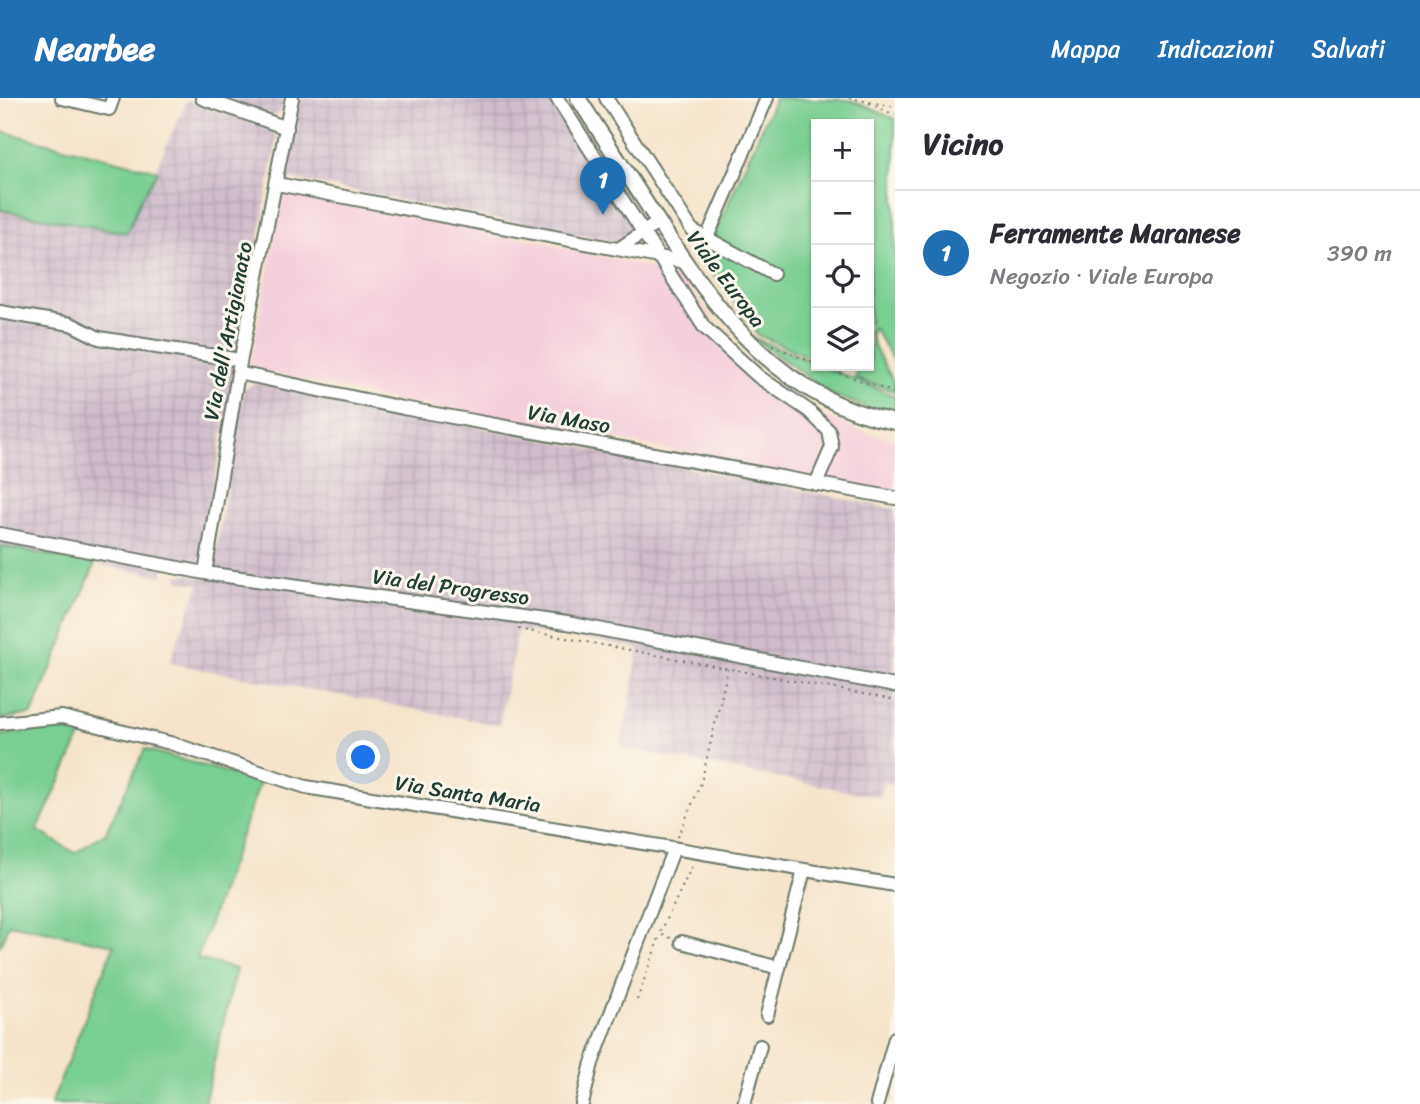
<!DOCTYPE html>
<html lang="it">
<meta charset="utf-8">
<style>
body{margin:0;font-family:Sriracha,sans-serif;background:#f7f7f7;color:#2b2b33}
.controls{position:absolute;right:21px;top:21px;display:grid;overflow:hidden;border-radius:0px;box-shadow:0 2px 5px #0004}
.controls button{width:63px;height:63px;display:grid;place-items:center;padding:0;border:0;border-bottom:2px solid #e1e1e2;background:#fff;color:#2b2b33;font:35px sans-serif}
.you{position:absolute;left:364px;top:660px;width:24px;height:24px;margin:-18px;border:5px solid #fff;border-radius:50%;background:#1a73e8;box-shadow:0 0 0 10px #1a73e833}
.badge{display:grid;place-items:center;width:46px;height:46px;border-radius:50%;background:#1f6fb2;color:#fff;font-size:23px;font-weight:700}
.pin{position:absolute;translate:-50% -58px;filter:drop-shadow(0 2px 4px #0008)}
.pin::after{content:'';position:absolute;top:37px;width:24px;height:21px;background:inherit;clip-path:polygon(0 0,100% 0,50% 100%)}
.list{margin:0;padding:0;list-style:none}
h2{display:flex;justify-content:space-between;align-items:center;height:91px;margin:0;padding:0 28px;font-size:30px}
h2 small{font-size:23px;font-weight:400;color:#7c7c81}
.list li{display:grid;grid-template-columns:46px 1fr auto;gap:21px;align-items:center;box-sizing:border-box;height:126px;padding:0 28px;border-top:2px solid #e1e1e2}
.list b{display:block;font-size:26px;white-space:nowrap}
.list p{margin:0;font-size:23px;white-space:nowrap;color:#7c7c81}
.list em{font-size:23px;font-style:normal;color:#7c7c81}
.icon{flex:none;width:38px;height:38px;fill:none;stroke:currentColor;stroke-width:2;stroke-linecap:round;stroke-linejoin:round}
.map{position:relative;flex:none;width:895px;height:1006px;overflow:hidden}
header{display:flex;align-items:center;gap:42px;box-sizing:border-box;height:98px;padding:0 35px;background:#1f6fb2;color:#fff}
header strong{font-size:33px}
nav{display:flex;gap:38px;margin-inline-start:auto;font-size:24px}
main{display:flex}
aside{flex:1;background:#fff}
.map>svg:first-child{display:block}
.built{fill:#f4cfdc}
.industrial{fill:url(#industrial-grid)}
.green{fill:#78ce93;stroke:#4c8664;stroke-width:2}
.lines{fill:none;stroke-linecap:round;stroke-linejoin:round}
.minor-casing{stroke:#6a7769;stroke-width:16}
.major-casing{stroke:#6a7769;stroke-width:18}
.path{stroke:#6a7769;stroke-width:2;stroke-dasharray:2 5;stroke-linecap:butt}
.minor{stroke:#fff;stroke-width:12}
.major{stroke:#fff;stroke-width:14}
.labels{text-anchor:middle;stroke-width:6;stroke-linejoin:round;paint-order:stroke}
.street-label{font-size:21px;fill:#1f3d34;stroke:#fbf7ec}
</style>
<header>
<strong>Nearbee</strong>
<nav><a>Mappa</a><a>Indicazioni</a><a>Salvati</a></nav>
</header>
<main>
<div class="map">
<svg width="895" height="1006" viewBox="0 0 895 1006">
<defs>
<pattern id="industrial-grid" width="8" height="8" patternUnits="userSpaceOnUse" patternTransform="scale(1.75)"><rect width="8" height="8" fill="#d0bdcc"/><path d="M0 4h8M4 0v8" fill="none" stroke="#b2a3b0"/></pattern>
</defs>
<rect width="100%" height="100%" fill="#fbf7ec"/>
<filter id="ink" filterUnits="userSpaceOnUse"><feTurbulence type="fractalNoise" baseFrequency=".0143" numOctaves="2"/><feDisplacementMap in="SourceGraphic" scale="14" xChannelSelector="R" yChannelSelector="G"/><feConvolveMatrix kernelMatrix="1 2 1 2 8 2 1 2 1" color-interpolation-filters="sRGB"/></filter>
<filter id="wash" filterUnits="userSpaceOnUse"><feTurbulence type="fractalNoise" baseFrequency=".00686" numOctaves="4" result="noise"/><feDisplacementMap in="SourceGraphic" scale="28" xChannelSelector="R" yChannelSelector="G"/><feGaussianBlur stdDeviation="1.57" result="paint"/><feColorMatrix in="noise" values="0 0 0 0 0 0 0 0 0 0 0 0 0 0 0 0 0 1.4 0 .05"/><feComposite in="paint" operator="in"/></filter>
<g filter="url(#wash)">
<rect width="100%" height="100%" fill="#f5e4cb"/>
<path class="built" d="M284,95L537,143L665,174H677L736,252L767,280L818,315L866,335L895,341V396L533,325L397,303L249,270Z"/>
<path class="industrial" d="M216,0H284L282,12L272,19Z
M300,0H555L648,129L614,144L287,80Z
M187,2L272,31L277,40L199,465L167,458L162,478L0,448V112L127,134Z
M255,285L895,411V686L883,684L880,699L621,650L639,551L586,540L518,533L499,627L169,565L199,486L177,482L178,477H215L217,447L244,291Z"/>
<path class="green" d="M775,0L851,2L895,21V266L874,230L869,239V26H816V262L758,237L703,162Z
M0,33L158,73L141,101L127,135L0,112Z
M871,237C874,258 895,277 895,293L855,280L859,268H869Z
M751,239L895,298V320L833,297Z
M0,448L95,466L32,616L0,621Z
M60,630L82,636L37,732L75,755L106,734L145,651L260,684L197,861L236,871L204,1006H51L114,847L9,826L0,849V637Z"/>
</g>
<g filter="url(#ink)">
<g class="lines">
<defs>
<path id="minor" d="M62,0L109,11L113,0
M202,0L287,30
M557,0L704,229L759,279L809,313L829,333L832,349L816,386
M606,0L692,132L773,176
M277,86L685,164
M706,142L767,0
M620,150L659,124
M0,214L71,226L99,240L240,262
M238,275L403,310L895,400
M0,436L205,475L567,525L895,588
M205,475L238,275L292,0
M0,625L62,619L170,645L306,689L895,787
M682,844L779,870
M767,917L804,772
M582,1006L592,965L674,750
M744,1006L760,948
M877,1006L895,940"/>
<path id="major" d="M578,0C605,42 632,83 659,125C718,215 782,303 895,324"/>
</defs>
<use href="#minor" class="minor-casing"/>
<use href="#major" class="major-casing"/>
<path class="path" d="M849,0L895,9
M869,5L895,17
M772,247L816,266
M820,268L895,295
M518,531L895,602
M678,739L701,685L728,571
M671,840L660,836L693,766
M637,902L660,837"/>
<use href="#minor" class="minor"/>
<use href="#major" class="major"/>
</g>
</g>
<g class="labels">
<g class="street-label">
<text transform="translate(726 181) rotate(53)" y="7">Viale Europa</text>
<text transform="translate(228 233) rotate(-79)" y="7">Via dell'Artigianato</text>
<text transform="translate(569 321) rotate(10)" y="7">Via Maso</text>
<text transform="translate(451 489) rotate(8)" y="7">Via del Progresso</text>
<text transform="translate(468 696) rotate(9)" y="7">Via Santa Maria</text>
</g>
</g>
</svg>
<div class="controls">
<button>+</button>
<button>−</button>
<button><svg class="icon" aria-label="locate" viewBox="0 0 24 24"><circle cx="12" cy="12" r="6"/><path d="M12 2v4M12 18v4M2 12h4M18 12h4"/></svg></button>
<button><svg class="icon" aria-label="layers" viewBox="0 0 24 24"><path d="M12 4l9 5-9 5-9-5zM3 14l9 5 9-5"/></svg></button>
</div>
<div class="you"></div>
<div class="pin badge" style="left:603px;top:117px">1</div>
</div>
<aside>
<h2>Vicino<small></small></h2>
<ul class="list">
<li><span class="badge">1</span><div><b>Ferramente Maranese</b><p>Negozio · Viale Europa</p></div><em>390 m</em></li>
</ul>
</aside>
</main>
